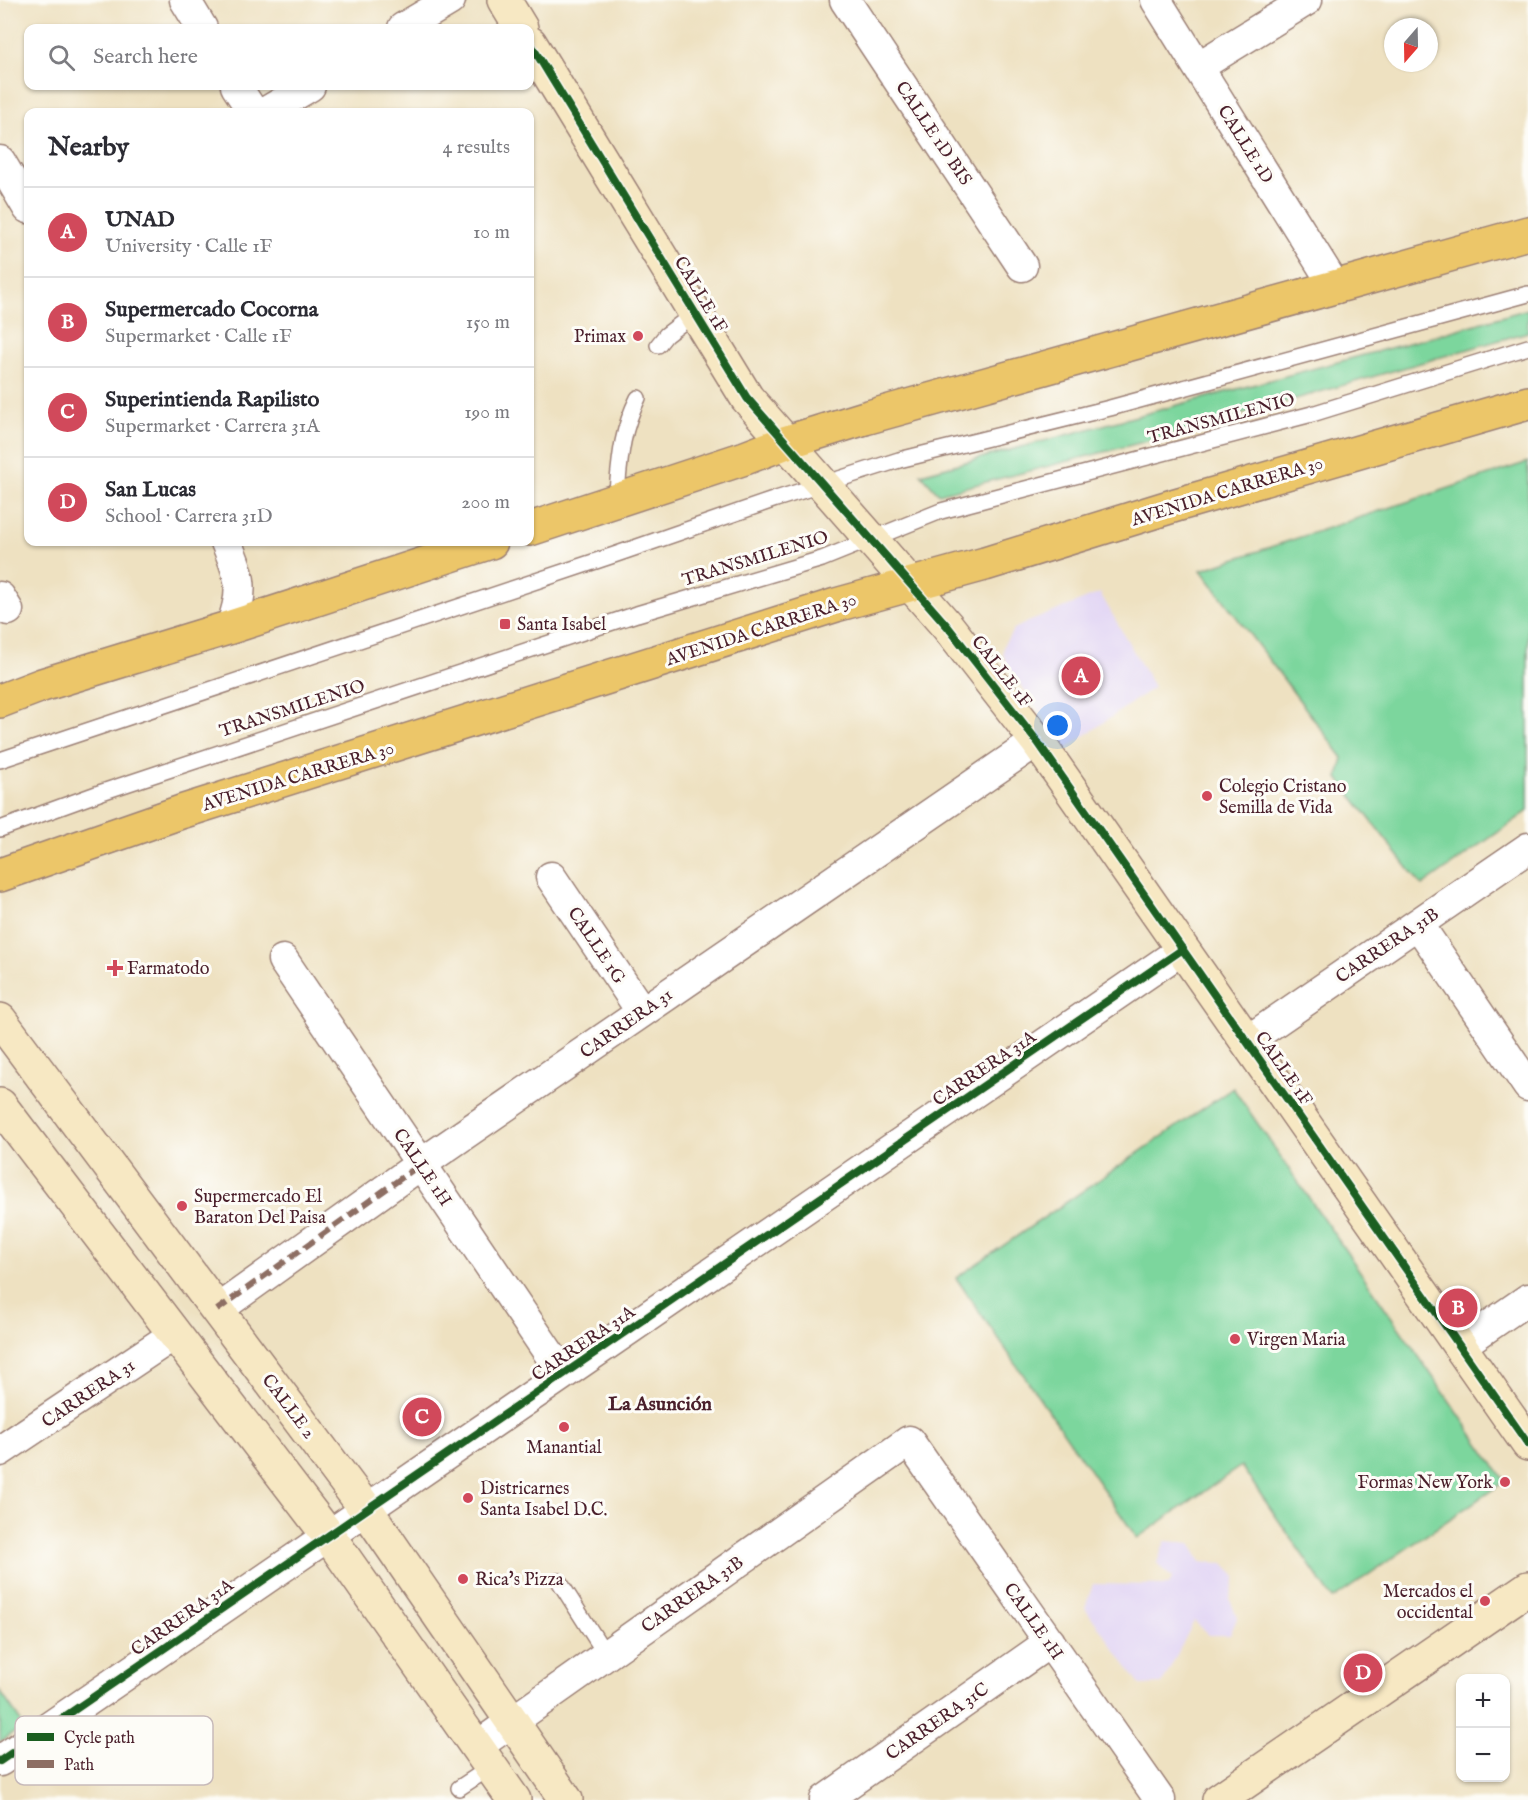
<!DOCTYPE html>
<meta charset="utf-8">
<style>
body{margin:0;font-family:"IM FELL English",serif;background:#f2f2f3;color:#2b2b33}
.controls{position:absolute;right:18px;bottom:18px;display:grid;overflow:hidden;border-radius:12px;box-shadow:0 2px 4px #0004}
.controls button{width:54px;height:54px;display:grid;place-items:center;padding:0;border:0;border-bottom:2px solid #e1e1e2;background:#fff;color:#2b2b33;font:30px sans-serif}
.compass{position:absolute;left:1384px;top:18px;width:54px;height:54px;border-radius:50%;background:#fff;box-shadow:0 2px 4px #0004;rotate:200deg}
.you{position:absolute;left:1058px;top:726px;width:21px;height:21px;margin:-15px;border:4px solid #fff;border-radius:50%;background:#1a73e8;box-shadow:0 0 0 9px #1a73e833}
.badge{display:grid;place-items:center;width:39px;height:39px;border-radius:50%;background:#d1495b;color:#fff;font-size:20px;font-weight:700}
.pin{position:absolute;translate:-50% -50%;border:3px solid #fff;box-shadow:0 2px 6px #0006}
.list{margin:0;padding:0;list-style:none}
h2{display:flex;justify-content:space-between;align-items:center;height:78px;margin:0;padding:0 24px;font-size:26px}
h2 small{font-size:20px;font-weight:400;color:#7c7c81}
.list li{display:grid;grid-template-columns:39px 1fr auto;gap:18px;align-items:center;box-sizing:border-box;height:90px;padding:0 24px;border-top:2px solid #e1e1e2}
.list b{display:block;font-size:22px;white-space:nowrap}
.list p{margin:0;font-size:20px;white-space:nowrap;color:#7c7c81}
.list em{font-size:20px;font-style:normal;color:#7c7c81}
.icon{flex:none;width:33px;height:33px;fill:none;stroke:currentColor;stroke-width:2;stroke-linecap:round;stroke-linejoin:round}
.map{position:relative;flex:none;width:1528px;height:1800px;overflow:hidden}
.search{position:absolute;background:#fff;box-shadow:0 2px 4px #0004;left:24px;top:24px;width:510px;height:66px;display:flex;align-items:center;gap:15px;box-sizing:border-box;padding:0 21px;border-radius:12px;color:#7c7c81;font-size:22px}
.panel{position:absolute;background:#fff;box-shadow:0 2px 4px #0004;left:24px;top:108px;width:510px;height:438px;border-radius:12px}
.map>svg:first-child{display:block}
.built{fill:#e1d4f4}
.green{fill:#7cd69d;stroke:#637a64;stroke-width:1.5}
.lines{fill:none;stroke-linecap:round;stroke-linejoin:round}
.lane-casing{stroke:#9c8076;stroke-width:18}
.street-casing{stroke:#9c8076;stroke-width:33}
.secondary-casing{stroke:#9c8076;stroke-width:36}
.highway-casing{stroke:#9c8076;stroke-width:36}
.lane{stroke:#fff;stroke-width:15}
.street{stroke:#fff;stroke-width:30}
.secondary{stroke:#f7e8c3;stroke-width:33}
.highway{stroke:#ecc669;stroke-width:33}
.quiet{stroke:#8d6e63;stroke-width:6;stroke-dasharray:12 6;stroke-linecap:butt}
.cycleway-casing{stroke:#fdfcf7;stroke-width:11}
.cycleway{stroke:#1b5e20;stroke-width:8}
.poi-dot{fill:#d1495b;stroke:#fdfcf7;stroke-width:2}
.labels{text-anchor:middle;stroke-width:6;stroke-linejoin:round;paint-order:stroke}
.street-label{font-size:18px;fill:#4a1f2b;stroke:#fdfcf7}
.poi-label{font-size:18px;fill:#4a1f2b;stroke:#fdfcf7;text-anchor:start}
.neighbourhood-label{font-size:20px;font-weight:bold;fill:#4a1f2b;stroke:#fdfcf7}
.key{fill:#fdfcf7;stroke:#c7baba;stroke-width:1.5}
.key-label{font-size:16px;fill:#4a1f2b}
</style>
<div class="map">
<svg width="1528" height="1800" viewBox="0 0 1528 1800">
<rect width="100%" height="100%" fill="#fdfcf7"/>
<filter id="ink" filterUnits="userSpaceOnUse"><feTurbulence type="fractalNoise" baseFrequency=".0167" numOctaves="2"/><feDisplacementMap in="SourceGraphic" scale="12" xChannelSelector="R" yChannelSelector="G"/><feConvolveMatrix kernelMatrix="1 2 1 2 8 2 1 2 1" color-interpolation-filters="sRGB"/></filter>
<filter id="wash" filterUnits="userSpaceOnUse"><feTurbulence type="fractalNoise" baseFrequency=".008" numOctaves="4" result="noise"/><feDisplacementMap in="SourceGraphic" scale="24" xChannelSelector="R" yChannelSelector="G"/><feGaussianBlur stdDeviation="1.35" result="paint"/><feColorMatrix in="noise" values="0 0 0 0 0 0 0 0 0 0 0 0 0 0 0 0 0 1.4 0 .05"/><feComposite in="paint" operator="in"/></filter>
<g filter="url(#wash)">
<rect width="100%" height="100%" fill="#eee1c1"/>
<path class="built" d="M1100,593L1154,687L1066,749L1007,665L1003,653L1004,644L1014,629L1026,623Z
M1165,1541L1190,1543L1201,1562L1224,1563L1236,1577L1230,1599L1237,1618L1230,1635H1209L1194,1621L1162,1684L1140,1685L1085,1608L1093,1584L1169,1585L1172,1578L1157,1563Z"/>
<path class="green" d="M1528,309V332L1167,436L939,494L921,474L1431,337Z
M1528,462V811L1422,886L1338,778L1343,758L1201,570Z
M1233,1088L1505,1481L1333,1599L1241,1466L1137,1538L956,1278Z
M0,1691L24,1726L0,1742Z"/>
</g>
<g filter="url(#ink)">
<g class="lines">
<defs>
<path id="lane" d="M658,345L666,335L695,313
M616,501C620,463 620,434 638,398
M0,760L614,555L776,499L899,460L1110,408L1528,294
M0,829L102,792L637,614L822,559L941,511L1312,414L1528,347
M559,1581L606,1655
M459,1788L491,1767"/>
<path id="street" d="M185,0L202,28
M845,0L1022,266
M1156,0L1336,288
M403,28L450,0
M1198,67L1307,0
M236,86L253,112
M266,112L310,86
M0,161L28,208
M226,542C241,577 245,590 231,627
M0,597L8,610
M551,877L642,1012
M1418,924L1528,1086
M283,960L563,1374
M1247,1041L1528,848
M217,1310L421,1164L1037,741
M1460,1346L1528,1299
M0,1451L175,1334
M476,1747L909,1441L1160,1800
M0,1761L1183,949
M825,1800L1050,1642"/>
<path id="secondary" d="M504,0L521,28
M530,43L747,398L948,627L1037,741L1528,1444
M0,1020L366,1509L566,1800
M0,1105L328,1535L514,1800
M1219,1800L1528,1588"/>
<path id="highway" d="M530,529L745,458L784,443L865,418L1528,233
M0,701L42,685L231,627L491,542
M0,875L181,812L836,605L985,564L1176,505L1528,403"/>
</defs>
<use href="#lane" class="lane-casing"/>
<use href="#street" class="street-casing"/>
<use href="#secondary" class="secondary-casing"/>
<use href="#highway" class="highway-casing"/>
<use href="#lane" class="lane"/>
<use href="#street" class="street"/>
<use href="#secondary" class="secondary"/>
<use href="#highway" class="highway"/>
<path class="quiet" d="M217,1310L421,1164"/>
<defs>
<path id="cycleway" d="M530,43L747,398L948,627L1037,741L1528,1444
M0,1761L1183,949"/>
</defs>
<use href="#cycleway" class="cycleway-casing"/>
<use href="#cycleway" class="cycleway"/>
</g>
</g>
<g class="poi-dot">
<circle cx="638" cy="336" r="6"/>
<rect x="499" y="618" width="12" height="12" rx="3"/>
<circle cx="1207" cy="796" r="6"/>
<path d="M112 959h6v6h6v6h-6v6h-6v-6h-6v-6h6z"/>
<circle cx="182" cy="1206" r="6"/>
<circle cx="1235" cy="1339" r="6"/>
<circle cx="564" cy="1427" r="6"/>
<circle cx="1505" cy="1482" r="6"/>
<circle cx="468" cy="1498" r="6"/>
<circle cx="463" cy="1579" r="6"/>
<circle cx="1485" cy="1601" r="6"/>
</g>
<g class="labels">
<g class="street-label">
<text transform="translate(934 133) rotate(56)" y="6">CALLE 1D BIS</text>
<text transform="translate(1246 144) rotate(58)" y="6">CALLE 1D</text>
<text transform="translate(701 294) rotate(59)" y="6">CALLE 1F</text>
<text transform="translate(1221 418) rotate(-15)" y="6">TRANSMILENIO</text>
<text transform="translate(1227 491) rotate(-17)" y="6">AVENIDA CARRERA 30</text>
<text transform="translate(755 558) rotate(-17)" y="6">TRANSMILENIO</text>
<text transform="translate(761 629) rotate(-18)" y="6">AVENIDA CARRERA 30</text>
<text transform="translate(1002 671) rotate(52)" y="6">CALLE 1F</text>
<text transform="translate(292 708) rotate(-18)" y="6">TRANSMILENIO</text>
<text transform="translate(298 776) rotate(-17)" y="6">AVENIDA CARRERA 30</text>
<text transform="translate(597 945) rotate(56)" y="6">CALLE 1G</text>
<text transform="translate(1387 945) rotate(-34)" y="6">CARRERA 31B</text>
<text transform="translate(626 1023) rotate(-35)" y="6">CARRERA 31</text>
<text transform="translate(984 1068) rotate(-34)" y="6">CARRERA 31A</text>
<text transform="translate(1284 1068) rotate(55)" y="6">CALLE 1F</text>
<text transform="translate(423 1167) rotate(56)" y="6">CALLE 1H</text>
<text transform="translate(583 1343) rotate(-34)" y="6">CARRERA 31A</text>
<text transform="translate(88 1393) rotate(-34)" y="6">CARRERA 31</text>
<text transform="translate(289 1406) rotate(53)" y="6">CALLE 2</text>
<text transform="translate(692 1594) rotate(-35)" y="6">CARRERA 31B</text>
<text transform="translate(182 1617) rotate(-35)" y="6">CARRERA 31A</text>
<text transform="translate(1034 1621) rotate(55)" y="6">CALLE 1H</text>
<text transform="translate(937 1721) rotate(-35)" y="6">CARRERA 31C</text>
</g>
<g class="poi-label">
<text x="626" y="342" text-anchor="end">Primax</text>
<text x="517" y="630">Santa Isabel</text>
<text x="1219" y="792">Colegio Cristano<tspan x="1219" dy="21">Semilla de Vida</tspan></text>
<text x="127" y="974">Farmatodo</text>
<text x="194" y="1202">Supermercado El<tspan x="194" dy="21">Baraton Del Paisa</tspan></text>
<text x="1247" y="1345">Virgen Maria</text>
<text x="564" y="1453" text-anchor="middle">Manantial</text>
<text x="1493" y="1488" text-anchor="end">Formas New York</text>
<text x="480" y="1494">Districarnes<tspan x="480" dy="21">Santa Isabel D.C.</tspan></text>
<text x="475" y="1585">Rica's Pizza</text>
<text x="1473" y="1597" text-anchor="end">Mercados el<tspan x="1473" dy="21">occidental</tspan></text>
</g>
<g class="neighbourhood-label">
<text x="660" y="1410">La Asunción</text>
</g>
</g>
<rect x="15" y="1716" width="198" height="69" rx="9" class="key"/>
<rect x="27" y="1733" width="27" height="8" fill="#1b5e20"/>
<rect x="27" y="1760" width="27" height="8" fill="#8d6e63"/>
<g class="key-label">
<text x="64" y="1743">Cycle path</text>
<text x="64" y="1770">Path</text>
</g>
</svg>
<div class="controls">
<button>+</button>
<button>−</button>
</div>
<svg class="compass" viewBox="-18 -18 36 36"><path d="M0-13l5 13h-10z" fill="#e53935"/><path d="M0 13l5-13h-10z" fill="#7c7c81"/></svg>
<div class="you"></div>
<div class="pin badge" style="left:1081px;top:676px">A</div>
<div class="pin badge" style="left:1458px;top:1308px">B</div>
<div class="pin badge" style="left:422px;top:1417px">C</div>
<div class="pin badge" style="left:1363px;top:1673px">D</div>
<div class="search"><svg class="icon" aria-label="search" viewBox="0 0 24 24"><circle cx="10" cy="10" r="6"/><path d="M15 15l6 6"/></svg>Search here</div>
<section class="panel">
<h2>Nearby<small>4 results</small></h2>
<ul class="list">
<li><span class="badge">A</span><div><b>UNAD</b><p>University · Calle 1F</p></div><em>10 m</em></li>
<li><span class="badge">B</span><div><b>Supermercado Cocorna</b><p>Supermarket · Calle 1F</p></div><em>150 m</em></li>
<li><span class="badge">C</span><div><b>Superintienda Rapilisto</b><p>Supermarket · Carrera 31A</p></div><em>190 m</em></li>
<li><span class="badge">D</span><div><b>San Lucas</b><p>School · Carrera 31D</p></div><em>200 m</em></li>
</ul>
</section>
</div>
